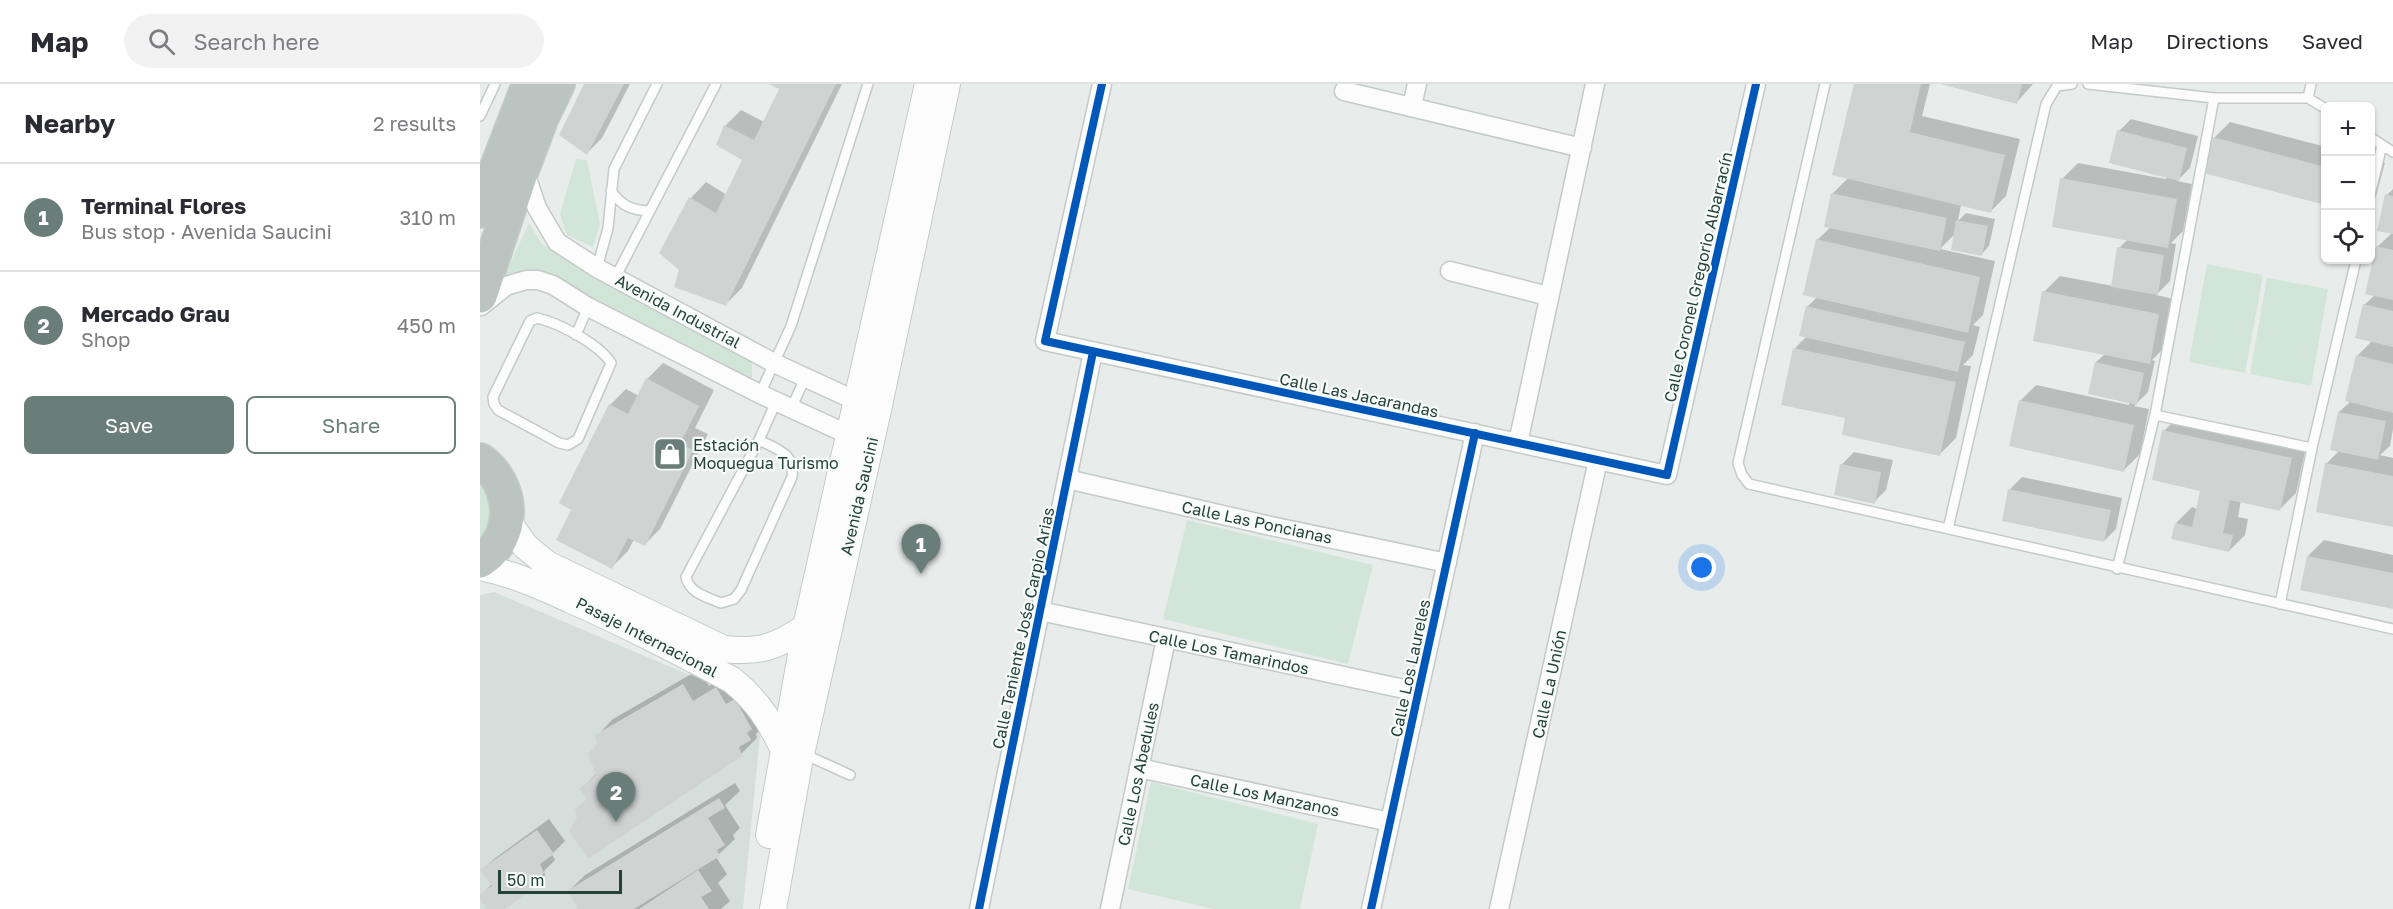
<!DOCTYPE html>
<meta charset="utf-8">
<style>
body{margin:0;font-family:"Golos Text",sans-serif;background:#f2f2f3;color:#2b2b33}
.controls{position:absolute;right:18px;top:18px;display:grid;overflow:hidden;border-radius:9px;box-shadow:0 2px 4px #0004}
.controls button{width:54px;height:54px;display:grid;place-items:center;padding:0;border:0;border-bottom:2px solid #e1e1e2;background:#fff;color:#2b2b33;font:30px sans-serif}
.scale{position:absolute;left:18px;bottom:15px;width:124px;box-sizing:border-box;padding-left:6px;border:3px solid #24423a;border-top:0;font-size:16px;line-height:21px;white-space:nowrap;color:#24423a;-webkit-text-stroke:4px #f7fbf9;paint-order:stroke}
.you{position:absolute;left:1222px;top:484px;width:21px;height:21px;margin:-15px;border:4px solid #fff;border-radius:50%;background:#1a73e8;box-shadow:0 0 0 9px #1a73e833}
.badge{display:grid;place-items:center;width:39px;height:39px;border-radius:50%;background:#697e78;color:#fff;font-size:20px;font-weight:700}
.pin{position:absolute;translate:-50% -50px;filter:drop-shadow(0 2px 3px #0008)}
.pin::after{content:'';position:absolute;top:32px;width:21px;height:18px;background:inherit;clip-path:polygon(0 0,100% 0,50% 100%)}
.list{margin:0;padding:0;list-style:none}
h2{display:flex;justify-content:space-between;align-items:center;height:78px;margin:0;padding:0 24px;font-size:26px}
h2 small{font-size:20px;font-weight:400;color:#7c7c81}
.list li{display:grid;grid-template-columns:39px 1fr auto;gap:18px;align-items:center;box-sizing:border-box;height:108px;padding:0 24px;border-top:2px solid #e1e1e2}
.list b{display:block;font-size:22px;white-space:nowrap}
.list p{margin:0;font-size:20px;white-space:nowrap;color:#7c7c81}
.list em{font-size:20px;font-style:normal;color:#7c7c81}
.actions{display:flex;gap:12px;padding:18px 24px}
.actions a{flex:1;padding:14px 0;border:2px solid #697e78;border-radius:9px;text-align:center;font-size:21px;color:#697e78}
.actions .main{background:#697e78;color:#fff}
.icon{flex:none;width:33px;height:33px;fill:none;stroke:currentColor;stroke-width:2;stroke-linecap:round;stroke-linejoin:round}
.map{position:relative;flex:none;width:1913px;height:825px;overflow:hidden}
header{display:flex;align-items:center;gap:36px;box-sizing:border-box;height:84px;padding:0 30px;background:#fff;border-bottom:2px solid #e1e1e2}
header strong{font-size:28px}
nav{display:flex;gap:33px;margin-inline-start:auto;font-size:21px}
.search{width:420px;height:54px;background:#f2f2f3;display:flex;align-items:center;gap:15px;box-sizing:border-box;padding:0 21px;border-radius:33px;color:#7c7c81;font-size:22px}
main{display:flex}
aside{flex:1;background:#fff}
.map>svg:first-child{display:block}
.built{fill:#d6dedb}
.green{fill:#d1e6d8}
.shadow{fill:#0003}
.building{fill:#cfd4d2}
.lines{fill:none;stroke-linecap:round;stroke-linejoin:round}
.lane-casing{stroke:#c5cac8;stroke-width:12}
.street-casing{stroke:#c5cac8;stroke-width:21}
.secondary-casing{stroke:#c3cbc8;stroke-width:28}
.highway-casing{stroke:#c3ccc9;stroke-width:36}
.lane{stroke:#fcfcfc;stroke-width:9}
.street{stroke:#fcfcfc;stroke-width:18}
.secondary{stroke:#fcfcfc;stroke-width:26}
.highway{stroke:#bcc4c2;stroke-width:33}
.cycleway-casing{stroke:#f7fbf9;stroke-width:11}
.cycleway{stroke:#0057b8;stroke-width:8}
.labels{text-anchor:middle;stroke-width:4.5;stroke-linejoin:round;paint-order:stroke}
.street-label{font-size:16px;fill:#24423a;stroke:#f7fbf9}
.poi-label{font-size:16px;fill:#24423a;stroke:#f7fbf9;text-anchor:start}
</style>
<header>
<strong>Map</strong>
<div class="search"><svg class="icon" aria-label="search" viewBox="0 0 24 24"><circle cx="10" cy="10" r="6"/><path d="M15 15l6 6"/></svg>Search here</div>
<nav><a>Map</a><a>Directions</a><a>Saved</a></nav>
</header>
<main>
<aside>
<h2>Nearby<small>2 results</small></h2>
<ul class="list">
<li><span class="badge">1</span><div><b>Terminal Flores</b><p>Bus stop · Avenida Saucini</p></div><em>310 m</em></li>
<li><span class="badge">2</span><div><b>Mercado Grau</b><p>Shop</p></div><em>450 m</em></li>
</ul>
<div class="actions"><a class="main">Save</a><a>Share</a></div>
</aside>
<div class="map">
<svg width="1913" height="825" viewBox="0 0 1913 825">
<rect width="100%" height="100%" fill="#e8edeb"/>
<path class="built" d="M14,508L259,612L273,630L280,652L263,825H0V511Z"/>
<path class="green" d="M96,75L107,76L120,140L113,163L87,151L80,130Z
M49,139L62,160L272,277V296L59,191L22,196Z
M1727,180L1783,191L1765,289L1709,278Z
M1787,194L1848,205L1831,302L1770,290Z
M0,389L7,395L15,437L0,462Z
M707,436L893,481L868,580L683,535Z
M671,698L838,740L820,825H733L648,805Z"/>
<path class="shadow" d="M105,0H150L122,54L107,69Z
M292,0H362L262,204L246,220L181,169L211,114L226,98L247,111L264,75L245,42L261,26L284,38L301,5Z
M1376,0H1450L1442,32L1540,55L1526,112L1510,128L1481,121L1478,137L1486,129L1515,135L1509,162L1502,170L1476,149L1460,165L1515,177L1503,231L1493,241L1500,243L1493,271L1483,281L1491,282L1476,354L1460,370L1367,333L1315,264L1327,252V223L1337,213V156L1351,143L1352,110L1369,93Z
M1463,0H1553L1537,18Z
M1651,35L1718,52L1710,84L1697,97L1712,100L1703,147L1691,159L1696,160L1690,197L1676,211L1694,215L1685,263L1672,276L1675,277L1668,308L1654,322L1669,325L1660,370L1644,386L1540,317L1556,301L1649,321L1650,318L1616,278L1625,270L1564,208L1580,192L1633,202L1639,164L1648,155L1582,95L1598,79L1686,95L1687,93L1639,47Z
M1750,38L1846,63V119L1726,88L1734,54Z
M1890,75L1905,79L1896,112L1890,118Z
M1913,105V345L1910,362L1900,371L1913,374V442L1846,380L1860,366L1859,328L1871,317L1878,271L1892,257L1884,221L1895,211L1897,163L1912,149L1907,111Z
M183,279L234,306L215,344L228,350L180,445L164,461L154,455L148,467L132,483L93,425L130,321L146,305L159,312L167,295Z
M1700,331L1827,359L1816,409L1800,425L1761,416L1758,433L1768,435L1765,451L1749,467L1696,439L1712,423L1717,425L1722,405L1684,347Z
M1374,368L1413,376L1406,406L1394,418L1356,410L1362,380Z
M1542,393L1642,414L1636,445L1624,457L1530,405Z
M1844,456L1913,471V524L1828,472Z
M220,585L229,602L253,588L286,639L276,650L277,654L261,670L99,733L97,725L108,714L101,705L117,689L119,660L117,652L133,635Z
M255,699L260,707L245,721L260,744L253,751L255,755L236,773L247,790L238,799L250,817L241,825H100L89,807L105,791Z
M69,735L85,757L72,770L75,776L64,787L65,791L53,803L22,825H9L0,812L12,800L2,786L14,775Z"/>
<path class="building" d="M104,0H144L107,71L79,51Z
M289,0H356L246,222L194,203L199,186L179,169L209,113L236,129L262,76L236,61L244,41L274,56L299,5Z
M1374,0H1441L1430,48L1525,71L1511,129L1352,91Z
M1460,0H1542L1537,20Z
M1637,46L1707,64L1699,97L1629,79Z
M1733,53L1845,83V121L1724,89Z
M1580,94L1697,115L1688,164L1572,143Z
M1351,109L1467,134L1460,167L1344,143Z
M1905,110L1913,112V150L1897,147Z
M1476,136L1508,142L1502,172L1471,166Z
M1336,155L1500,193L1488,249L1323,211Z
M1896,162L1913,166V216L1885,210Z
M1637,163L1684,171L1678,211L1631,203Z
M1562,207L1679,230L1670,280L1553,257Z
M1883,220L1913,227V263L1875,254Z
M1326,222L1485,258L1478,288L1319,252Z
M1313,264L1476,298L1460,372L1362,351L1365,334L1301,321Z
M1876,271L1913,280V329L1865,317Z
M1615,278L1664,289L1657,321L1608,310Z
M166,294L219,322L200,360L213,366L165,462L148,454L132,485L76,456L91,426L79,419L129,320L148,330Z
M1539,316L1654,341L1644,388L1529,362Z
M1858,328L1906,337L1898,376L1850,366Z
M1682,346L1812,374L1800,427L1750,416L1743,449L1753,451L1749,468L1691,455L1695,439L1712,443L1720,407L1672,396Z
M1845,379L1913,392V443L1836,428Z
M1360,380L1401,388L1395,420L1354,411Z
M1528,405L1631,426L1624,458L1522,437Z
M1827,472L1913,489V525L1820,506Z
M203,600L213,617L236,603L246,620L255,615L272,645L267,649L271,656L259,663L262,672L108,775L89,747L97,733L95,725L107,715L99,705L116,691L108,670L117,660L115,651Z
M239,714L245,724L228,734L245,761L237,766L240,772L154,825H98L87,807Z
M57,746L74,770L60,780L64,789L52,800L54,804L25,825H7L0,815V810L12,802L0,786Z
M218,786L232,807L221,813L229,825H159Z"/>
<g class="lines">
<defs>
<path id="lane" d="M1345,0L1258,379L1262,391L1269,400L1913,545
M1608,0L1734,14H1828L1846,25
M1828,14L1831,0
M0,32L15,0
M1890,53L1913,68
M131,107C142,122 151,126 169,127
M1890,111L1902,61
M117,184L128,144L134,85L177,0
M135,194L236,0
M57,234C79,239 119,260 131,279L98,355L88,361L79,359L18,326L14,320L13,313L50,237Z
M96,251L108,223
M280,310L311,242L388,0
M311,325L325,294
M1675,331L1832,364
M279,356C298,366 315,369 312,393L261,506L254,515L241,519C227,513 209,509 206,493L279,356L296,318
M1468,445L1566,20L1577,2L1592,0
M1637,485L1675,331L1734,14
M1800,520L1832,364L1876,176
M324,670L370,691"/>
<path id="street" d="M622,0L565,257L1187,391L1276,0
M864,7L1102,64
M932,22L937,0
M44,86L57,124L77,158L117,184L294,279L385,321
M970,187L1068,212
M1,222L26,202L46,196H58L73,201L108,223L280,310L380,356
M1038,359L1115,0
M587,395L786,441L967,479
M560,527L938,608
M659,684L910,738
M499,825L613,268
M630,825L686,555
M891,825L995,349
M1019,825L1118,376"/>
<path id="secondary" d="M27,436L45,462L67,480L244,565C278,569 297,563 326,543
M0,483C33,490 61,502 91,516C146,540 199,568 252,596C276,615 290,637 303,664
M289,751L326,543L448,0
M293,825L319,679L398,326L467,0"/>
<path id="highway" d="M0,127L49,0
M0,212L43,83L62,33L78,0
M0,376C35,401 37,453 0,477"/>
</defs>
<use href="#lane" class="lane-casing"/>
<use href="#street" class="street-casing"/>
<use href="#secondary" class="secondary-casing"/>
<use href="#highway" class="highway-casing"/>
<use href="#lane" class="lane"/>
<use href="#street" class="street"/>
<use href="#secondary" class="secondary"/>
<use href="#highway" class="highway"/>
<defs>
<path id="cycleway" d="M622,0L565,257L1187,391L1276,0
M499,825L613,268
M891,825L995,349"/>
</defs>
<use href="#cycleway" class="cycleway-casing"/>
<use href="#cycleway" class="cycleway"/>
</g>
<defs>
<symbol id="shop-square" viewBox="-11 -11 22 22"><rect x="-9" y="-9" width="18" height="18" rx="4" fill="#697e78" stroke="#f7fbf9"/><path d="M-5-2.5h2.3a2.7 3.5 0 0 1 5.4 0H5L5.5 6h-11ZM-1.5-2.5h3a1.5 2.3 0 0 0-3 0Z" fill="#fff"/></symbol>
</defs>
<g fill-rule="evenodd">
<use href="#shop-square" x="171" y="351" width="38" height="38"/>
</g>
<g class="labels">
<g class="street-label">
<text transform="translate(1218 193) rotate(-77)" y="6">Calle Coronel Gregorio Albarracín</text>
<text transform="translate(198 227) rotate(28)" y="6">Avenida Industrial</text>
<text transform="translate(879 311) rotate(12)" y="6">Calle Las Jacarandas</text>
<text transform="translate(379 412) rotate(-77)" y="6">Avenida Saucini</text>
<text transform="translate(777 438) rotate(12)" y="6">Calle Las Poncianas</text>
<text transform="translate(543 544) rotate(-78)" y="6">Calle Teniente Jośe Carpio Arias</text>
<text transform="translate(167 553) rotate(27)" y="6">Pasaje Internacional</text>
<text transform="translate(749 568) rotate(12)" y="6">Calle Los Tamarindos</text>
<text transform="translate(930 584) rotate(-78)" y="6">Calle Los Laureles</text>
<text transform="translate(1069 600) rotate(-78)" y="6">Calle La Unión</text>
<text transform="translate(658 690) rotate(-78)" y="6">Calle Los Abedules</text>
<text transform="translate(785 711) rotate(12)" y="6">Calle Los Manzanos</text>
</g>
<g class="poi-label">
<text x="213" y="367">Estación<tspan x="213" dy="18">Moquegua Turismo</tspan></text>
</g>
</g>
</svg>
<div class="controls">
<button>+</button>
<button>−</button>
<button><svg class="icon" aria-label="locate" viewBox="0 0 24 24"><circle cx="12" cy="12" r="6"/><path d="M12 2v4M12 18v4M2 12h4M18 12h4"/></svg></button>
</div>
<div class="scale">50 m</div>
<div class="you"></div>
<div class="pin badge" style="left:441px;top:490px">1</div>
<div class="pin badge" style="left:136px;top:738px">2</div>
</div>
</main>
